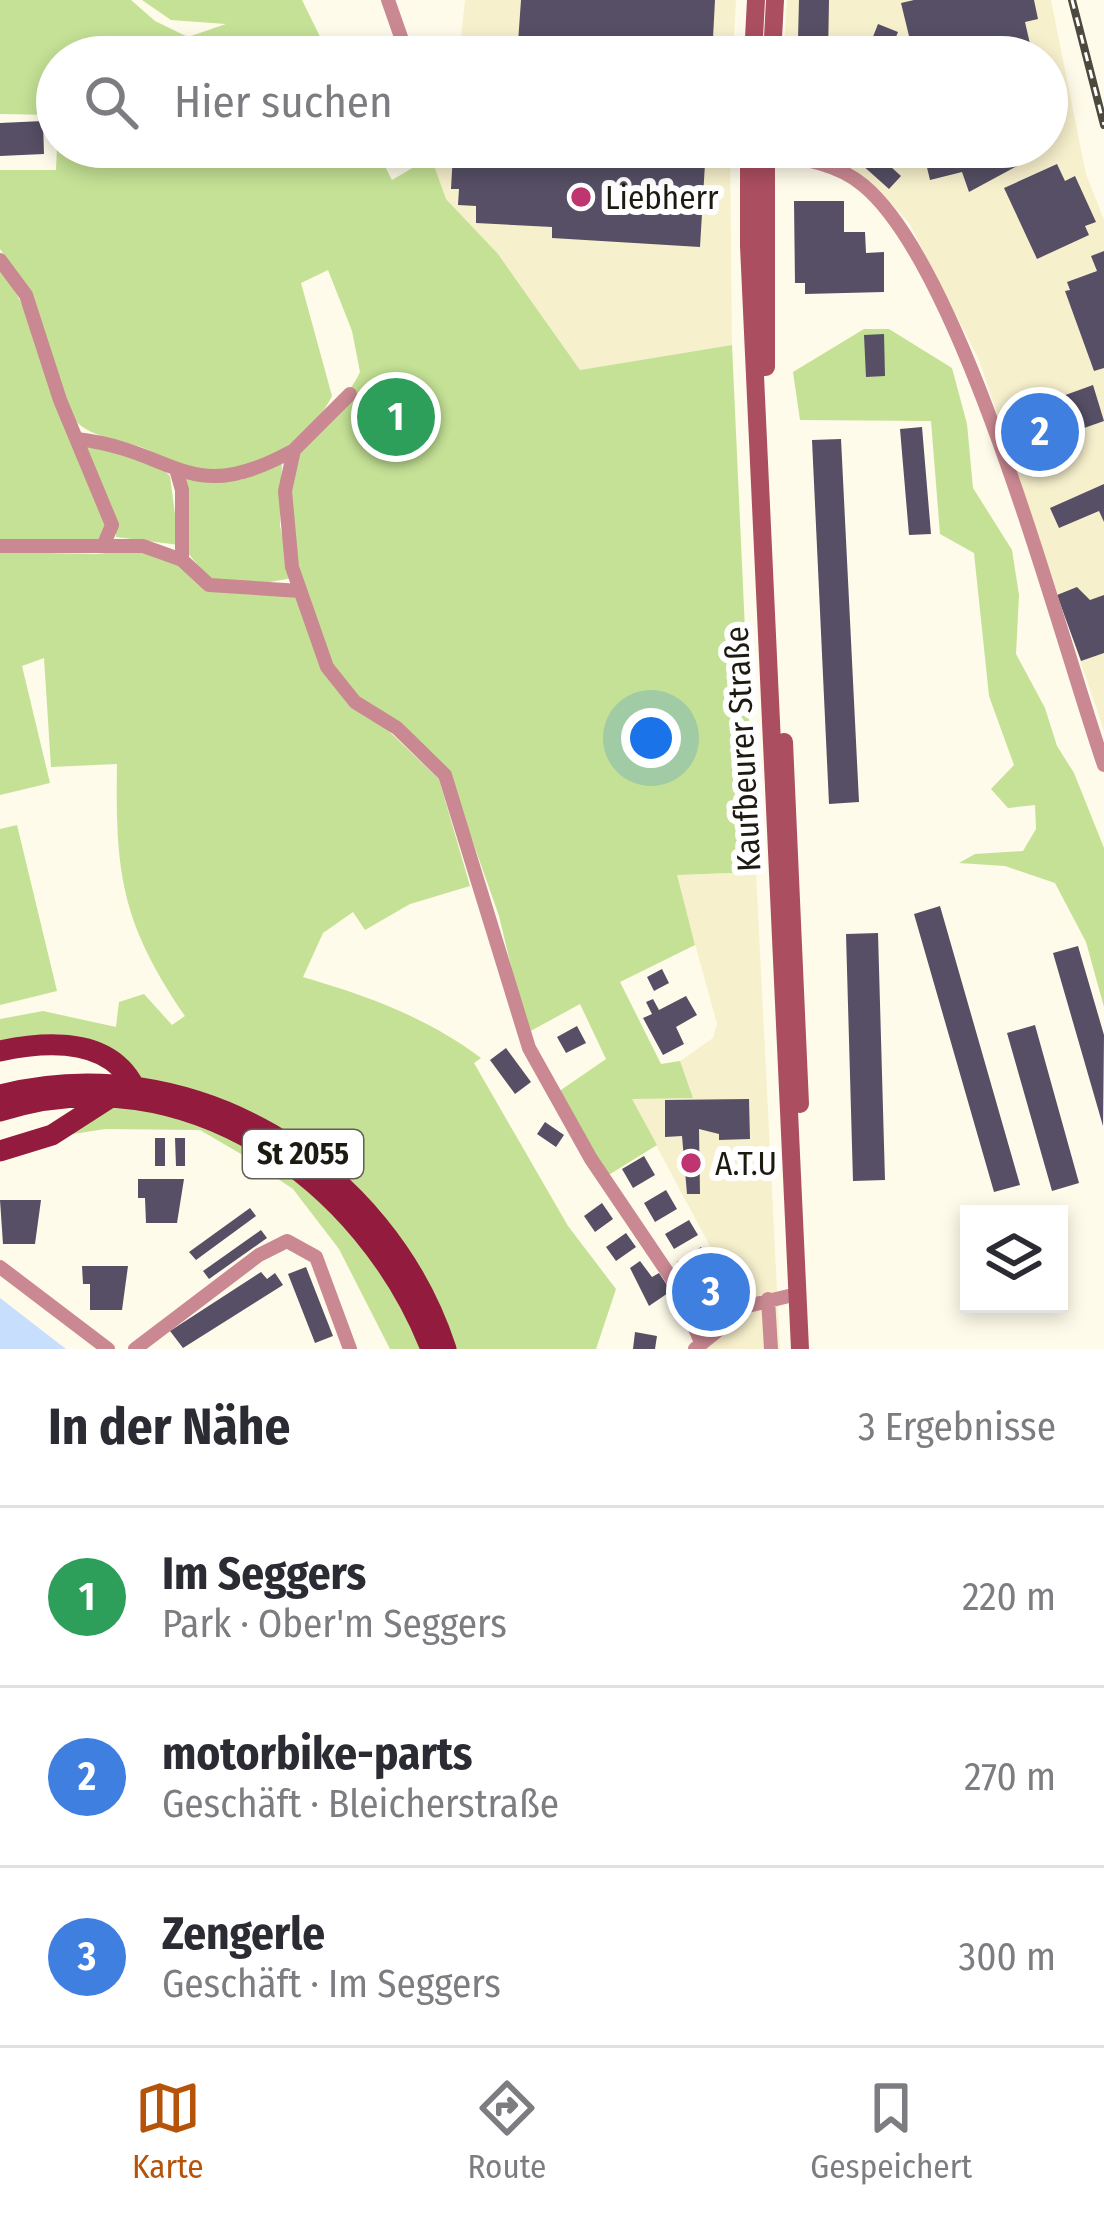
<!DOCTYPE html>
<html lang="de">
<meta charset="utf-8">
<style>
body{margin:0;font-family:"Fira Sans Condensed",sans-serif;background:#f2f2f3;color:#2b2b33}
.controls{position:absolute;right:36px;bottom:36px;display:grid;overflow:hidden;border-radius:0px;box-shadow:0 6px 18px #0003}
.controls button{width:108px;height:108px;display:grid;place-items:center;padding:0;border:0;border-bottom:3px solid #e1e1e2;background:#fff;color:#2b2b33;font:60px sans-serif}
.you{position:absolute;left:651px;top:738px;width:42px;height:42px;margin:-30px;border:9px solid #fff;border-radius:50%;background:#1a73e8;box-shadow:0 0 0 18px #1a73e833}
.badge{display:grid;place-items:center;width:78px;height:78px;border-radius:50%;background:#b45309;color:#fff;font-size:39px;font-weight:700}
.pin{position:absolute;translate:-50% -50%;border:6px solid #fff;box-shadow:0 3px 12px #0006}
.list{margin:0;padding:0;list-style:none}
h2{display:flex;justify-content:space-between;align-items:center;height:156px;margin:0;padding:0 48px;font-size:51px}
h2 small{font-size:39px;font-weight:400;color:#7c7c81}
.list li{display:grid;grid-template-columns:78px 1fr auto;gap:36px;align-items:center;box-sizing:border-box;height:180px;padding:0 48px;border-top:3px solid #e1e1e2}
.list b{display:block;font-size:45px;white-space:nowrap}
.list p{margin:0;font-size:39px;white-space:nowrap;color:#7c7c81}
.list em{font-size:39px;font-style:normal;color:#7c7c81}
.icon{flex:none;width:66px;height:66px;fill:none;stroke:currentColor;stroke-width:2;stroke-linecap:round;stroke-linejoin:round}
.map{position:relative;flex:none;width:1104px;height:1349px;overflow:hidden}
.search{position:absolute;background:#fff;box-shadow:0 6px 18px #0003;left:36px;right:36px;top:36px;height:132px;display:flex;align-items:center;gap:30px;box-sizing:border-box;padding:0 42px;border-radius:66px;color:#7c7c81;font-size:45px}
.sheet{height:696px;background:#fff}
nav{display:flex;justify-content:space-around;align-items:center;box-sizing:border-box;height:168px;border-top:3px solid #e1e1e2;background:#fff;font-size:33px;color:#7c7c81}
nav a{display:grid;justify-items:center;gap:6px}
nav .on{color:#b45309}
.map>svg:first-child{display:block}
.built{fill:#f7f0cd}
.green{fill:#c4e195}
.water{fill:#c7defc}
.building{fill:#564f65}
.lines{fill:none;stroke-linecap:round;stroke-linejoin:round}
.minor{stroke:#ca8892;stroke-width:14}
.secondary{stroke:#ab4e60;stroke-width:18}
.primary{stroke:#921b3e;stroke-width:21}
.rail-casing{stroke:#4c4a3e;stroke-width:8}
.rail{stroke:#fff;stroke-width:3;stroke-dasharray:9;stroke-linecap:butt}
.poi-dot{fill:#bf356f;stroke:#fff;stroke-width:4.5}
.labels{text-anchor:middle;stroke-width:12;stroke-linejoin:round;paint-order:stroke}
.shield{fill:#fff;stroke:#615f58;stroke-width:3}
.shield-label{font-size:30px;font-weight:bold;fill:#1d1b11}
.poi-label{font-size:33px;fill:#1d1b11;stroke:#fff;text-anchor:start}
.street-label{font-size:33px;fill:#1d1b11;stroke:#fff}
</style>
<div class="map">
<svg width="1104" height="1349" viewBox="0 0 1104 1349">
<rect width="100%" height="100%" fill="#fefbea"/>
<path class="built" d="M465,0H736L733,57H459Z
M787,0H1051L1086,174L1104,220V731L979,360L909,223L874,185L821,147H1047V57H783Z
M441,147H730L732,345L580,370L498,254L446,199L431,157Z
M756,872L780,1349H703L712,1337L685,1286L720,1265L631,1098H693L680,1061L713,1038L717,1024L676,875Z"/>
<path class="green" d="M0,0H131L155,21L188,37L226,24L171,20L142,0H302L330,57H57V115L0,114Z
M57,147H375L392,180L431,157L446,199L498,254L580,370L732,345L756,872L677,875L695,945L620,982L661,1064L680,1061L693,1098L632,1099L657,1145L607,1176L558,1092L606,1059L580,1004L527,1033L499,916L449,774C419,730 387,728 356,698C318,659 277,525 292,471C303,433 344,407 360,372L352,331L328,270L301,283L332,396C310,441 251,477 201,473C181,472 160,454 141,447C116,439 92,438 73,419L31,294L0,249V170H56Z
M0,267C52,342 64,441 106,522L97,542H0Z
M864,329H889L952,368L967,424L973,488L1012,550L1019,595L1016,654L1045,708L1057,746L1074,773L1104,848V1007L1086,942L1055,883L1005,866L959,863L975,854L1023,851L1036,829L1035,805L1008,808L991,789L1014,765L989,696L974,553L940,534L931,421L800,420L793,372Z
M93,444L158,465L170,476L179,545L116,537V524L86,448Z
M282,461L280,526L292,578L254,585L210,580L187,552L186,479L241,480Z
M143,549L181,565L206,589L296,595L323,668L439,779L470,886L410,904L365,930L353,912L323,933L303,977C368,996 426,1017 481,1058L474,1063L568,1226L616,1289L596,1349H390L339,1249L293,1189L241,1154L200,1130L105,1129L67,1135L108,1099L114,1049L59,1034L0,1042V1019L43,1011L116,1027L119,1002L144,994L172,1025L185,1016C122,924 115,874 117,764L51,767L44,658L22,666L50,783L0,795V552L97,554Z
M17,825L57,991L0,1005V829Z"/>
<path class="water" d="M0,1298L66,1349H0Z"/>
<path class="building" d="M521,0H715L712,57H517Z
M799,0H829L828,57H806V38H798Z
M914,0H1034L1038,19L1025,22L1033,57H900L896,40L909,36L901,3Z
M878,24L898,32L888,57H865Z
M43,121L44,154L0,156V123Z
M512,147H706L700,247L552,238V227L476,223V206L458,205L459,189H451L453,153L511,156Z
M842,147H869L901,176L889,189Z
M922,147H1040L1041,153L969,192L962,172L930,180Z
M1057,164L1065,181L1075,176L1096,222L1085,226L1089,235L1037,259L1004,188Z
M794,201H844V232H865L866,253L884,252V292L805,294V283H795Z
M1104,251V368L1094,371L1065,291L1070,290L1067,282L1097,271L1091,256Z
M884,334L885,376L866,377L864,335Z
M1093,385L1104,421L1036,445L1024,410Z
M922,427L931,534L909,535L900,429Z
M841,439L859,802L829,804L812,440Z
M1104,484V522L1099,511L1059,528L1050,508Z
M1077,587L1090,600L1104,595V653L1081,661L1057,595Z
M940,906L1020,1185L994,1192L914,914Z
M878,933L885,1180L853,1181L846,934Z
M1078,946L1104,1035L1103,1126L1053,953Z
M662,969L669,983L654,991L647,977Z
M686,996L697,1015L676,1027L684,1044L663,1055L643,1018L652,1014L646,1002L653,999L659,1010Z
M1035,1025L1079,1183L1052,1191L1007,1033Z
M577,1026L586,1043L566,1053L557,1037Z
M506,1048L531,1082L515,1094L490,1060Z
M749,1099L750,1139L719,1140V1134L699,1129L700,1194H687L682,1136L665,1137V1100Z
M545,1122L564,1135L556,1147L537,1134Z
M155,1138H165V1166H155Z
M175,1138H185V1166H176Z
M644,1156L655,1175L633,1188L622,1169Z
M138,1179H184L177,1223H146L145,1198H138Z
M666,1190L677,1209L655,1222L644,1203Z
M0,1200H41L35,1244H3Z
M602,1203L613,1219L595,1232L584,1216Z
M250,1208L256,1216L196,1260L189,1252Z
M689,1220L698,1235L674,1249L665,1234Z
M261,1230L267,1238L209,1279L203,1271Z
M626,1233L636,1247L616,1261L606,1247Z
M701,1247L711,1262L687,1278L677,1262Z
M640,1261L652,1277L659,1273L671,1291L649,1306L630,1268Z
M82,1266H128L122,1310H90V1284H83Z
M306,1267L333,1336L315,1343L288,1274Z
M261,1272L267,1279L275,1273L283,1285L183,1348L170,1331Z
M717,1275L729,1294L705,1309L693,1289Z
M635,1332L657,1336L655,1349H633Z"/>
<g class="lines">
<path class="minor" d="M388,0L408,57
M760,155C795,156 835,162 863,185C964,268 1058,631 1104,765
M0,260L26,295L60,400L112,525L103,546
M350,394L294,450L285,491L292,567L327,667L355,702L397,728L445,775L529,1048L591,1159L676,1285L700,1340
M77,439C179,451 188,509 294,450
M176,469L182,490V560
M0,546H143L182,560L209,585L300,591
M0,1267L108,1349
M768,1299L771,1349
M135,1349L259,1255L287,1241L316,1257L350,1349
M695,1349L748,1306L797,1294"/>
<path class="secondary" d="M753,57L756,0
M772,57L775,0
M749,147V246L800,1349
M766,147V367
M784,742L800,1104"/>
<path class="primary" d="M0,1051C47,1041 108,1037 134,1086
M0,1095C191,1046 386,1165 446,1349
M0,1111C185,1052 365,1180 431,1349
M0,1151L52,1135L108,1099"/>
<defs>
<path id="rail" d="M1072,0L1104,125"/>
</defs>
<use href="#rail" class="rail-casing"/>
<use href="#rail" class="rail"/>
</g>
<g class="poi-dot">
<circle cx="581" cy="197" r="12"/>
<circle cx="691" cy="1163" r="12"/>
</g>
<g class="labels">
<rect class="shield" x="243" y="1130" width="120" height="48" rx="9"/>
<g class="shield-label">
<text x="303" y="1164">St 2055</text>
</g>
<g class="poi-label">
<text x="605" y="209">Liebherr</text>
<text x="715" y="1175">A.T.U</text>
</g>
<g class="street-label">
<text transform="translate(742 749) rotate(-93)" y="12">Kaufbeurer Straße</text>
</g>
</g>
</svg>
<div class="controls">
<button><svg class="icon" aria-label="layers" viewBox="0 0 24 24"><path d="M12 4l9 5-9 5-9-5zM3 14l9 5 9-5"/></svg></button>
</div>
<div class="you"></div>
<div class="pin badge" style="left:396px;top:417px;background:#2e9e5b">1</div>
<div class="pin badge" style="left:1040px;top:432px;background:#3f7fe0">2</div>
<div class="pin badge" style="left:711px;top:1292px;background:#3f7fe0">3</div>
<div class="search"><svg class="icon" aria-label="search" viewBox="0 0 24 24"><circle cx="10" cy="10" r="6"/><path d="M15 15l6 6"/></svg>Hier suchen</div>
</div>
<section class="sheet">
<h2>In der Nähe<small>3 Ergebnisse</small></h2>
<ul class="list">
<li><span class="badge" style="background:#2e9e5b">1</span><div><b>Im Seggers</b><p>Park · Ober'm Seggers</p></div><em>220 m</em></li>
<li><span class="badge" style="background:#3f7fe0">2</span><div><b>motorbike-parts</b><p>Geschäft · Bleicherstraße</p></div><em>270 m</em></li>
<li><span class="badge" style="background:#3f7fe0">3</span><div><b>Zengerle</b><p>Geschäft · Im Seggers</p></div><em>300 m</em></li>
</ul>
</section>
<nav>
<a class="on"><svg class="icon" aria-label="map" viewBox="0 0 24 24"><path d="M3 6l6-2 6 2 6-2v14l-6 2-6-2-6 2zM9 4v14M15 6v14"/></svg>Karte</a>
<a><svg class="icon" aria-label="directions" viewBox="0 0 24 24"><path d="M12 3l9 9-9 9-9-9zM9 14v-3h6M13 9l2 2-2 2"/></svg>Route</a>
<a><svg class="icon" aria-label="saved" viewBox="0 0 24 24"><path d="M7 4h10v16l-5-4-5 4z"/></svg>Gespeichert</a>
</nav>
